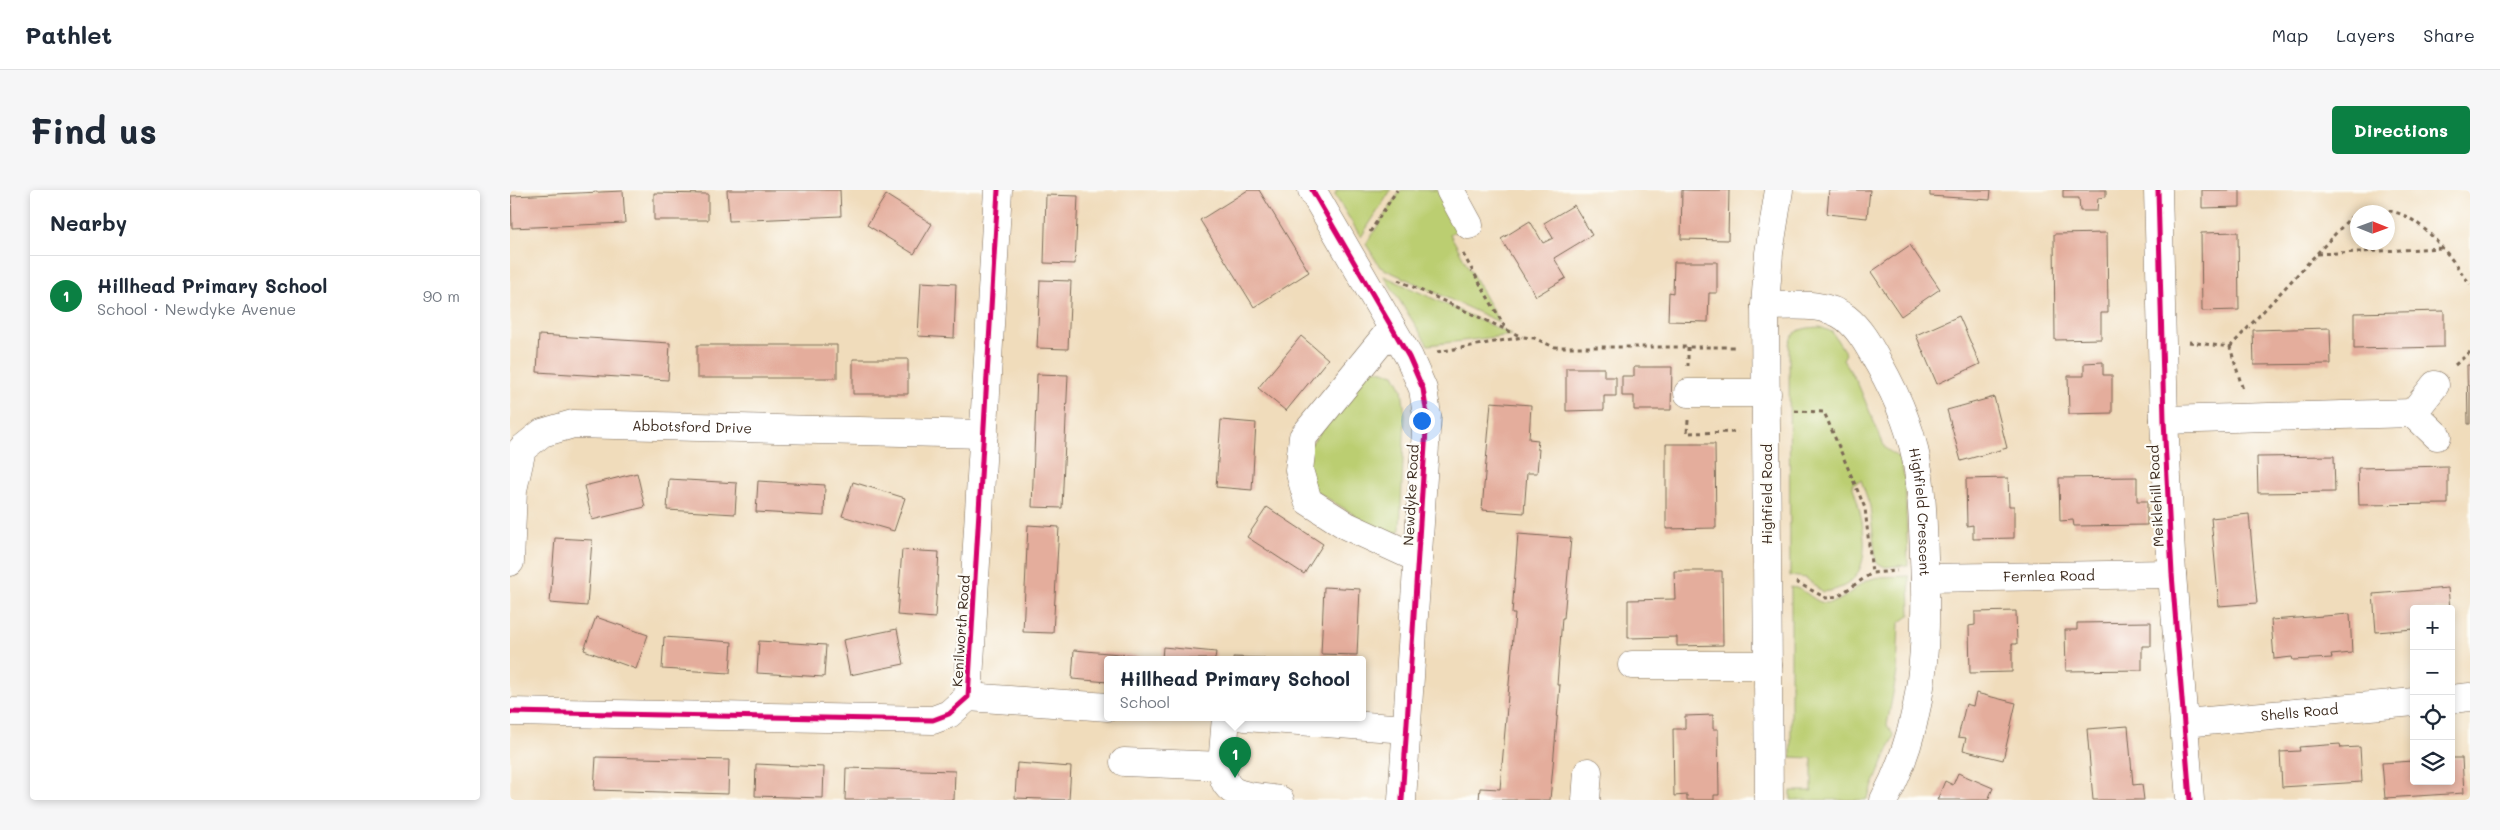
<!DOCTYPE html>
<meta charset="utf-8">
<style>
body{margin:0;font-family:Mali,sans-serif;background:#f6f6f7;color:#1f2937}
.controls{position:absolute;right:15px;bottom:15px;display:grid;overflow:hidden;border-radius:5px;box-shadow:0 2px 8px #0003}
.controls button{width:45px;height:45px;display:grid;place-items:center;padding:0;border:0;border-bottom:1px solid #e0e1e3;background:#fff;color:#1f2937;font:25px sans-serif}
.compass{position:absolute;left:1840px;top:15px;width:45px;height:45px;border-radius:50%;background:#fff;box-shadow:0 2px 8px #0003;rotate:91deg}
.you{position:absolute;left:911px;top:230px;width:18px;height:18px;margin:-12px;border:4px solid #fff;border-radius:50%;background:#1a73e8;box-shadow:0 0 0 8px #1a73e833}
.badge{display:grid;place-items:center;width:32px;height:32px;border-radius:50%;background:#0b8043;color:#fff;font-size:16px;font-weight:700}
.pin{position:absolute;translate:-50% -41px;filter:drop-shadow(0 1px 2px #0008)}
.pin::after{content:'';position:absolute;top:26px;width:18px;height:15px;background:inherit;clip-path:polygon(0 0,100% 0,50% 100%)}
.popup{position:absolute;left:594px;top:466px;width:262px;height:65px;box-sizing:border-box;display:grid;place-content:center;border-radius:5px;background:#fff;filter:drop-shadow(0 1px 4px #0005);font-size:16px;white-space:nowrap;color:#747a83}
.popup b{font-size:19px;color:#1f2937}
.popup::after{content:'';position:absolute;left:50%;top:100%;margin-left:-10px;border:10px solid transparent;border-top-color:#fff}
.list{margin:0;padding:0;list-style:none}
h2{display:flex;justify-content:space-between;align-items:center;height:65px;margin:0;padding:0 20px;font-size:21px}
h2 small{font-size:16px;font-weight:400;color:#747a83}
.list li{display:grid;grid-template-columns:32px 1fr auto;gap:15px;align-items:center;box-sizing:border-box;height:80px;padding:0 20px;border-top:1px solid #e0e1e3}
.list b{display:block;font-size:19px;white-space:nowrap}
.list p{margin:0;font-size:16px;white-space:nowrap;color:#747a83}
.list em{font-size:16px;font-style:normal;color:#747a83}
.icon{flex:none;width:28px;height:28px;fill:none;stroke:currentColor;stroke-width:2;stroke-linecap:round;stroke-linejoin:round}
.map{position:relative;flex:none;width:1960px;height:610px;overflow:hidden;border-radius:5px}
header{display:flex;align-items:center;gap:30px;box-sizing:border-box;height:70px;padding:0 25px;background:#fff;border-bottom:1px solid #e0e1e3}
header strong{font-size:24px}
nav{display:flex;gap:28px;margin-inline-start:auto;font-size:18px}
.intro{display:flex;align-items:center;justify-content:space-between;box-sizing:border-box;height:120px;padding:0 30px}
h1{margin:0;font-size:35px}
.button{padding:12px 22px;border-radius:5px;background:#0b8043;color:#fff;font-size:18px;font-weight:700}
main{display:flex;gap:30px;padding:0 30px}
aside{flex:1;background:#fff;border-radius:5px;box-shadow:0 2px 8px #0003}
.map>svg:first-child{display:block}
.green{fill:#bbce71;stroke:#7b7c48}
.building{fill:#e4ad9c}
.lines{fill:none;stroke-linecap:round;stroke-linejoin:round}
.minor-casing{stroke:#7a6855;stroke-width:29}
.path{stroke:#7a6855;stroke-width:3;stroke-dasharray:4 4;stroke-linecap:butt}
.minor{stroke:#fff;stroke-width:28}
.cycleway-casing{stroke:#fdfcf7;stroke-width:8}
.cycleway{stroke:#d6006c;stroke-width:5}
.labels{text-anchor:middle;stroke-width:4.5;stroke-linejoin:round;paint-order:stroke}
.street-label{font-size:14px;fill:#3b2a1e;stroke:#fdfcf7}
</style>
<header>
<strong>Pathlet</strong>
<nav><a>Map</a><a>Layers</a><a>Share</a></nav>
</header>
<div class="intro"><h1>Find us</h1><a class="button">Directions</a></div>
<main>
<aside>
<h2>Nearby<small></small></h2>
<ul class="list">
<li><span class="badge">1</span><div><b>Hillhead Primary School</b><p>School · Newdyke Avenue</p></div><em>90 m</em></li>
</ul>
</aside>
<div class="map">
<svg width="1960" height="610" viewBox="0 0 1960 610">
<rect width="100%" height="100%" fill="#fdfcf7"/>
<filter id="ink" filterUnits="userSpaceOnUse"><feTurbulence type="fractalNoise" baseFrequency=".02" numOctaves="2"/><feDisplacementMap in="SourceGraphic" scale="10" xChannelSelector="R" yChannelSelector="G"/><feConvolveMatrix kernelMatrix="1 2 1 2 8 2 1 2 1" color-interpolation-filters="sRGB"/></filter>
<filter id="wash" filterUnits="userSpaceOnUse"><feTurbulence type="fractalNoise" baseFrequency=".0096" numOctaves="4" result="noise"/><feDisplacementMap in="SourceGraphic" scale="20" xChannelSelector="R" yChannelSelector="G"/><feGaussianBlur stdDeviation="1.12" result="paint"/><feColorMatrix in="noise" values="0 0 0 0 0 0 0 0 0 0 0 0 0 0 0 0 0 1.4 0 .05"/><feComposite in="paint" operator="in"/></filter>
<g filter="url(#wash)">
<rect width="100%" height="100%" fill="#f0dcbb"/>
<path class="green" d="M827,0H881L851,47L825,5Z
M891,0H928L949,39L940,44L989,132L870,77L856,54Z
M874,86L1002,145L918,155Z
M1310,137L1322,142L1336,164L1333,169L1348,194L1375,258L1389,268L1395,289L1398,375L1375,377L1366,372L1360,316L1351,290L1342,294C1354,332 1372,397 1312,402L1296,388L1280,386L1279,154C1283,138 1296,138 1310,137Z
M861,178L884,184L892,199L895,225L890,340L880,347L801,298L797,259Z
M1399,386L1400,425L1389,433L1387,482L1377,535L1384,546L1358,607L1356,610H1281V601H1302V568L1281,567V397C1297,398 1304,415 1319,413C1335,411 1343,398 1356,391C1368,385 1385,387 1399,386Z"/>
<g id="blocks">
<path class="building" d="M217,0H330L331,26L219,31Z
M738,0H749L799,82L744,117L690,30Z
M1172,0H1219L1218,50L1171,49Z
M1319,0H1360L1357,28L1317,24Z
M1420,0H1481L1480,10L1420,6Z
M1553,0H1596V7L1588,8L1587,21H1570L1569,8H1553Z
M1692,0H1730V17L1692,18Z
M113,1L115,33L2,38L1,6Z
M144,3L198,4V30H144Z
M376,5L422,34L404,64L357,35Z
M536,5L568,6L565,74L534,73Z
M1064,15L1082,45L1044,68L1056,88L1026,106L991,49L1020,31L1033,53L1043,48L1034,33Z
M1728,42L1729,120L1692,121L1691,43Z
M1597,43L1598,123H1591V149L1545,150L1544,44Z
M1400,55L1430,99L1391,126L1361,82Z
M1164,72H1207V103H1199L1198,132L1158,131L1159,102L1163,103Z
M530,90L561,91L558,159L527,158Z
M411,92L446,94L444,148L408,146Z
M1934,121V157L1844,159V123Z
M1449,126L1470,174L1427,194L1406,145Z
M1820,138L1821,174L1744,175L1743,140Z
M29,145L160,153L158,190L27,182Z
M791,146L818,169L776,221L748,198Z
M187,155H327V188H187Z
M343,169H398V204H343Z
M1593,172V185H1602V223L1559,224L1558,186H1574V173Z
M1957,175H1960V234H1958Z
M1124,177H1162L1161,220H1124V206H1112V186H1124Z
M1056,178H1094V187H1106V206H1094V220L1056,221Z
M527,184L558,185L552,318L522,317Z
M1484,207L1497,258L1451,271L1437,220Z
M981,212L1021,215L1019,249L1028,250L1027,259H1029L1027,283H1017L1014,323L972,320Z
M711,230L746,233L742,300L706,297Z
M1156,254H1205L1206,338L1156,339Z
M1824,266L1825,302L1748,303L1747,267Z
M1938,276V314L1849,315L1848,278Z
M127,283L135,317L82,330L74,296Z
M1627,287V311H1637V335L1564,336L1563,330L1550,331L1549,288Z
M1498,288L1499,316H1504V348L1463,349V335L1457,336L1456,289Z
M159,289L227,293L225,324L157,320Z
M248,291L315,295L314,326L246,322Z
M343,292L395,308L384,341L332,326Z
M757,317L813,354L794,384L737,347Z
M1739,324L1747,413L1709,416L1701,328Z
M518,335L549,337L543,443L513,442Z
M1008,344L1061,348L1054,428H1052L1047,495H1050L1040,610H969L970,598L990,599L1005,424H1002Z
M45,348L82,350L77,416L40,413Z
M392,360L429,362L425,428L387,425Z
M1164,381H1212L1213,455L1167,456V447L1118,448V410L1165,409Z
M814,397L850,399L847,465L811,464Z
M1938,398L1940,419H1904V439L1866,442L1863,404Z
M1506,421L1507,454H1502V482L1460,483L1459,436L1465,435V422Z
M1840,424L1842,463L1821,465L1822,468L1783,470L1782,467L1764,469L1761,430Z
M86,427L138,445L126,479L74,460Z
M1641,432V456H1632V480L1556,481L1555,440H1567V433Z
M387,439L394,474L340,485L333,450Z
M154,447L222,452L220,483L152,479Z
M249,451L316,455L314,487L247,483Z
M653,457L706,462L705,469H652Z
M564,460L632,466L631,469H598V492L562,489Z
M723,467L754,468V469H723Z
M1466,503L1506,513L1493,570L1453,560L1456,548L1448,547L1456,514L1463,516Z
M1203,525V539H1208L1209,605H1204V610H1177V605L1164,606L1163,539H1175V526Z
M1618,536L1623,595L1632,594L1634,610H1583L1577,539Z
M1830,554L1831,558L1850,557L1852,592L1772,597L1770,562L1790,561L1789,557Z
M86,567L219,570L218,604L84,600Z
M1941,568H1952L1954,603L1875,608L1872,573L1904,571V591H1941Z
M507,573L561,577L559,610L505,608Z
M246,574L314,577L313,608L245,606Z
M336,578L445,581L444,610H335Z
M1448,583L1483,598L1478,610H1427L1435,591L1443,595Z"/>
</g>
</g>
<g filter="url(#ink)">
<use href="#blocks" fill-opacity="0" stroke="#7a6855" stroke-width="1"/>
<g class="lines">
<defs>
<g id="minor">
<path d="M802,0L899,167L913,199L917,225L892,610"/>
<path d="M940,0L959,35"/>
<path d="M1648,0L1654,230L1662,384L1680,610"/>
<path id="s1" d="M1255,116C1281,116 1314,111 1336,128C1351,140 1360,158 1369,174C1387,206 1403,244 1408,280C1413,309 1413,338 1414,367C1418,451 1415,534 1374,610"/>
<path d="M882,138L793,247L789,280L798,311L837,336L909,369"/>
<path d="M1925,195L1903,223L1927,246"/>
<path d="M1178,203H1257"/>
<path d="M1654,230L1903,223"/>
<path id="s2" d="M0,372L3,300L12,259L32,243L63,234L474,244"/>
<path id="s3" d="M1415,388L1662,384"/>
<path d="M1122,475H1258"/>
<path d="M458,507L598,517"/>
<path d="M1941,509L1960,507"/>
<path d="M0,522L423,530L439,524L458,507L488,0"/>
<path d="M735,527L896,539"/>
<path id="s4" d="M1675,533L1904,512"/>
<path d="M614,572L712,576L716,527"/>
<path d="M712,576C712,610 741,605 770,610"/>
<path d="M1076,610L1078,582"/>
<path d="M1259,610L1255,116L1259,63L1269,0"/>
</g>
</defs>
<use href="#minor" class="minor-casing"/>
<path class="path" d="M860,42L887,0
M953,64L996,139
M1807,64L1933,58
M888,90L1012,147
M1679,152L1720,157L1733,200
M1178,157V176
M1720,157L1840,28C1897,0 1930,54 1960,94
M927,162L1013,147L1024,148L1044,157H1227
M1945,175L1960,162
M1285,221L1314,222L1355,318L1362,383
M1178,230L1177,243L1228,242
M1286,392L1316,408L1328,406L1362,383L1387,381"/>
<use href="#minor" class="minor"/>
<defs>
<path id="cycleway" d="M802,0L899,167L913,199L917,225L892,610
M1648,0L1654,230L1662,384L1680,610
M0,522L423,530L439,524L458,507L488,0"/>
</defs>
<use href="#cycleway" class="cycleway-casing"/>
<use href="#cycleway" class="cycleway"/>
</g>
</g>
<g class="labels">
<g class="street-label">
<text dy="5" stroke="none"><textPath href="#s2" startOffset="291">Abbotsford Drive</textPath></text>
<text transform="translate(1257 304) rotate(-90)" y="5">Highfield Road</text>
<text transform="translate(901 305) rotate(-87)" y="5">Newdyke Road</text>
<text transform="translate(1646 306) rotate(-93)" y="5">Meiklehill Road</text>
<text dy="5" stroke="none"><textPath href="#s1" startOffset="296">Highfield Crescent</textPath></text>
<text dy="5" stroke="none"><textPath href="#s3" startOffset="124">Fernlea Road</textPath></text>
<text transform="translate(451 441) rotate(-86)" y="5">Kenilworth Road</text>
<text dy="5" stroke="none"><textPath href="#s4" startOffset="115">Shells Road</textPath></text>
</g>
</g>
</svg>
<div class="controls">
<button>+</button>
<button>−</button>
<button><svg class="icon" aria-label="locate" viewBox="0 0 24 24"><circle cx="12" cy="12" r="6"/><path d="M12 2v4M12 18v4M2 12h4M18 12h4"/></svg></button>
<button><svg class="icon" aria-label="layers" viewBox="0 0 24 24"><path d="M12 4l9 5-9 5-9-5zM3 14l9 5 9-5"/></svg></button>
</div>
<svg class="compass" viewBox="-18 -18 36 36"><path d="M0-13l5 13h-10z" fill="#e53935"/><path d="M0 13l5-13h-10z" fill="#747a83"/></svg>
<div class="you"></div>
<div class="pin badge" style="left:725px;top:588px">1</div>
<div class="popup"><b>Hillhead Primary School</b>School</div>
</div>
</main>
